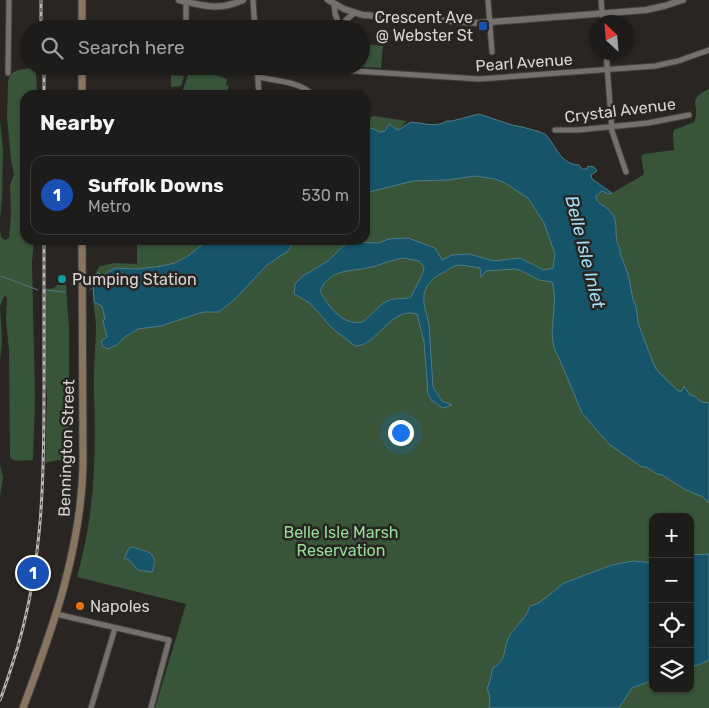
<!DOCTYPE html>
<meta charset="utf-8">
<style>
body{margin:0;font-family:Rubik,sans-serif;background:#2b2927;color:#f1f3f6}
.controls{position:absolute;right:15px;bottom:15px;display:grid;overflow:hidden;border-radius:10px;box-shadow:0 1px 4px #0004}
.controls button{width:45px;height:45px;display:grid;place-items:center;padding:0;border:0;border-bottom:1px solid #3c3a39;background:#1e1c1a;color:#f1f3f6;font:25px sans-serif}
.compass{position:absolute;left:589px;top:15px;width:45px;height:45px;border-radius:50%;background:#1e1c1a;box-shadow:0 1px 4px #0004;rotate:334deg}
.you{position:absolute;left:400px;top:432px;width:18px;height:18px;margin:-12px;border:4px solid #fff;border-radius:50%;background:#1a73e8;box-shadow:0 0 0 8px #1a73e833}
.badge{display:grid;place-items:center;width:32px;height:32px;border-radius:50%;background:#c5bc3d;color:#fff;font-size:16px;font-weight:700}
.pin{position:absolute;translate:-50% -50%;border:2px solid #fff;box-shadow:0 1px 5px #0006}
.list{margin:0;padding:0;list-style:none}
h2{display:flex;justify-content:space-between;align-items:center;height:65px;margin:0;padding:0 20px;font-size:21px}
h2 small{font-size:16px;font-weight:400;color:#a1a1a2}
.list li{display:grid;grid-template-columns:32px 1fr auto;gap:15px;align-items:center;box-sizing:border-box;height:80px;margin:0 10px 10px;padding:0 10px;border:1px solid #3c3a39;border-radius:15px}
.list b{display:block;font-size:19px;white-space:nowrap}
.list p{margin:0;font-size:16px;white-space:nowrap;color:#a1a1a2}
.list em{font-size:16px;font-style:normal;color:#a1a1a2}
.icon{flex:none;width:28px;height:28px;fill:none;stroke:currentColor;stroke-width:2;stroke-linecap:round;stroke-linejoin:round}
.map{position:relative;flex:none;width:709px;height:708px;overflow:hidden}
.search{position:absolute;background:#1e1c1a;box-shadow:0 1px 4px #0004;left:20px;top:20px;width:350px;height:55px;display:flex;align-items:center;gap:12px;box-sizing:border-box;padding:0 18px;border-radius:28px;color:#a1a1a2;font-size:19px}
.panel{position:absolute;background:#1e1c1a;box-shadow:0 1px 4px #0004;left:20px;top:90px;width:350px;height:155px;border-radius:15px}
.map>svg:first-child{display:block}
.green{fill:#385439;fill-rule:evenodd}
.water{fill:#155469;stroke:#4f7b89;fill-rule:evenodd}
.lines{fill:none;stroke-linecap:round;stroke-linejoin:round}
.stream{stroke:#4f7b89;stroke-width:1}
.minor-casing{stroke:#444240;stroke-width:7}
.tertiary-casing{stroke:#444240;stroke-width:8}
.secondary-casing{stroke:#444240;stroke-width:9}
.minor{stroke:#73706d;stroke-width:5}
.tertiary{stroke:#73706d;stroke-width:6}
.secondary{stroke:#877560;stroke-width:7}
.rail-casing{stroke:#b9b7b5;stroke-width:3}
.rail{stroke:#282522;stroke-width:1;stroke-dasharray:4;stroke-linecap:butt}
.transit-dot{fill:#1a4fb4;stroke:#282522;stroke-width:2}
.culture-dot{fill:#0f9aa8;stroke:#282522;stroke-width:2}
.food-dot{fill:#e8710a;stroke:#282522;stroke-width:2}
.labels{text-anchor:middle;stroke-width:5;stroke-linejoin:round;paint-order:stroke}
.poi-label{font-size:16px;fill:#d7d5d3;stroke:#282522;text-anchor:start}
.street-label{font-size:16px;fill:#d7d5d3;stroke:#282522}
.park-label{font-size:16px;fill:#95dc98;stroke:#282522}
.water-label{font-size:18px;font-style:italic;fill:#a2dff8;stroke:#282522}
</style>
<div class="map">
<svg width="709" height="708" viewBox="0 0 709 708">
<rect width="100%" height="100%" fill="#282522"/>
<path class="green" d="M361,44L383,46L381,68L346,66H361Z
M33,67L36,73L37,95H25V240H34L32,262L35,399L33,460L17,461L11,459L10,456L9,350L6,320L7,298L5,295L0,306L2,341L0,362V229L1,237L5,240L9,238L11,214L10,185L14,174L11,160L7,117L8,81C12,67 23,71 33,67Z
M191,67L227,79L226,85L229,86L227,95H181Z
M171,75L184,76L181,86L171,87Z
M709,89V708H155L186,604L77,577C95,512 96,457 94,391C93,369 96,347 96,325C95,306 87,282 100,266L114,263L137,264V240H365V119L374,116L407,121L399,129L411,122C423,123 436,128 447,121H452L479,114L509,124L525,127L538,133H542L547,136L548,140L563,159L571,164L579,165L582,169H587L588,166L594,167L597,171L591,175L592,179L612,193L643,175L644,173L641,156L644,154L674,150L673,135L674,130L694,122C702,105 684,101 709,89ZM653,517H690V689H653Z
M0,121L3,150L2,198L0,219Z
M57,285H66L69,327V462L58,460L45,463L47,399L45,367V289L54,288Z
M0,418V465L3,477L0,496Z"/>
<path class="water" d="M479,114C489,117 499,121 509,124C516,126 542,131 546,135C557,147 560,164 579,165L582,169H587L588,166L594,167L597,171L591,175L592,179L612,193L608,194L602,191L596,196C597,205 604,204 609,210C621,221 612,238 620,248V253L628,274L633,299L636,306L638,323L652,360L656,369L678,391H682L684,386L690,395L694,396L702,402L709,403V503L703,497L686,490L662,475L657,474L646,467H642L609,444L582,413L559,358C544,336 560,306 552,282L539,280L522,271L515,269L486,271L481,277L480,268L461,265L454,266L434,278L427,286L424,294V304L429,325L433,387L442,401L452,405L443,408L431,400L428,393L424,342L417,314C390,306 378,346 355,346L332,328L310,303L294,294L295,284L303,276L328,261L343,246L351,242L378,243L389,239L408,238L435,248L442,260L452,255L469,254L494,261L520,258L544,270L553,268L555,254L544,223L528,198L505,183L495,179L475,176L448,180L413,181L365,193V129L371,128L380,132L385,131L389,124L398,130L411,122C423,123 436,128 447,121H452ZM403,258L419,261L424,267L423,273L411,297C404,300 395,297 387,301C378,306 371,316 362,322C343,326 328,306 320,291C330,268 351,272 372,267C382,264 392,260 403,258Z
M208,240H295L288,251L267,265L235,299L219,312H203L161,326L138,329L125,337L117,345L108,349L103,347L101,341L107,337L103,321L105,319L102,306L94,302L93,277L97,273L104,275L115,268L137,269L162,266L175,263L188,256Z
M133,547C147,552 160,552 152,572L138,570L128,559H124L129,548Z
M709,554V660L698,665L690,667V555Z
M633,561L653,563V680L632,688L619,708H489L490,698L487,688L489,684L493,668C508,660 502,649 510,635C516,626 527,617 530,606L539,603L564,583L612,565Z"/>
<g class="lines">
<path class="stream" d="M1,276L38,290
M46,290L65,292
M90,290L93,287"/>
<defs>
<path id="minor" d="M253,0L255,29
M488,0L492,52
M601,0L603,22
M334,4L335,13L340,29
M255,28L310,25
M186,29V2
M341,29L346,20L354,13
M606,52L612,131L626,172
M257,66L259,95
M339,66V70L479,79L655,66L678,61L709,50
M8,73L9,0
M258,77C276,81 299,81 313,95
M555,130H578L648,123L689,115
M56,614L169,640L151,708
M91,708L115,628"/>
<path id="tertiary" d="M179,0C204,6 219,11 243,0
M328,0L344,9L363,15L478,23L646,10L664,6L683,0"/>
<path id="secondary" d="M82,29V0
M82,95V66
M23,708C53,628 82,547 83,461L82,240"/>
</defs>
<use href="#minor" class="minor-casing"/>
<use href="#tertiary" class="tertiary-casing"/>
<use href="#secondary" class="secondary-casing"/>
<use href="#minor" class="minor"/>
<use href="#tertiary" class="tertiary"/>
<use href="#secondary" class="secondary"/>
<defs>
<path id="rail" d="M41,0V29
M44,66V95
M0,700C7,682 12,665 18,646C43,559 44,478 44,388C44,338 44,289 44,240"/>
</defs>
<use href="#rail" class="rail-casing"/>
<use href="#rail" class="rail"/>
</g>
<rect class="transit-dot" x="478" y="21" width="10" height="10" rx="2.5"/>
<circle class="culture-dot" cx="62" cy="279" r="5"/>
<circle class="food-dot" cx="80" cy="606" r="5"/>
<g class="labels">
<g class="poi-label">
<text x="473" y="23" text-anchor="end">Crescent Ave<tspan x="473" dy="18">@ Webster St</tspan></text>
<text x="72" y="285">Pumping Station</text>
<text x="90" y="612">Napoles</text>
</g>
<g class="street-label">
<text transform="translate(524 62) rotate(-4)" y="6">Pearl Avenue</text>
<text transform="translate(620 110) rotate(-7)" y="6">Crystal Avenue</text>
<text transform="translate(66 448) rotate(-88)" y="6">Bennington Street</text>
</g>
<g class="park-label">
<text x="341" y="538">Belle Isle Marsh<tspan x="341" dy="18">Reservation</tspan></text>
</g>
<g class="water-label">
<text transform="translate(585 252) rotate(76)" y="6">Belle Isle Inlet</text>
</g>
</g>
</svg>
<div class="controls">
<button>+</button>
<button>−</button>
<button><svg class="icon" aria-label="locate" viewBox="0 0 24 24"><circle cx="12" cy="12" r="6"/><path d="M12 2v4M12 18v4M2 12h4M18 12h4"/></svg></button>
<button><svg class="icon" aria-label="layers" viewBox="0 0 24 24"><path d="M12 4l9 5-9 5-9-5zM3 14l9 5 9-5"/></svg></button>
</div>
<svg class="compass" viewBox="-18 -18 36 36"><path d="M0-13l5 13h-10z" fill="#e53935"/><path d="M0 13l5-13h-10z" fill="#a1a1a2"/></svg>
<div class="you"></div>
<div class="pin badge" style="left:33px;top:573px;background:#1a4fb4">1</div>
<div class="search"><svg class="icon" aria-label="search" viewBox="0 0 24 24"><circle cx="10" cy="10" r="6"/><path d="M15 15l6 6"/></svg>Search here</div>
<section class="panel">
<h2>Nearby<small></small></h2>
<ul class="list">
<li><span class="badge" style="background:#1a4fb4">1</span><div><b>Suffolk Downs</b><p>Metro</p></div><em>530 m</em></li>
</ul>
</section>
</div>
